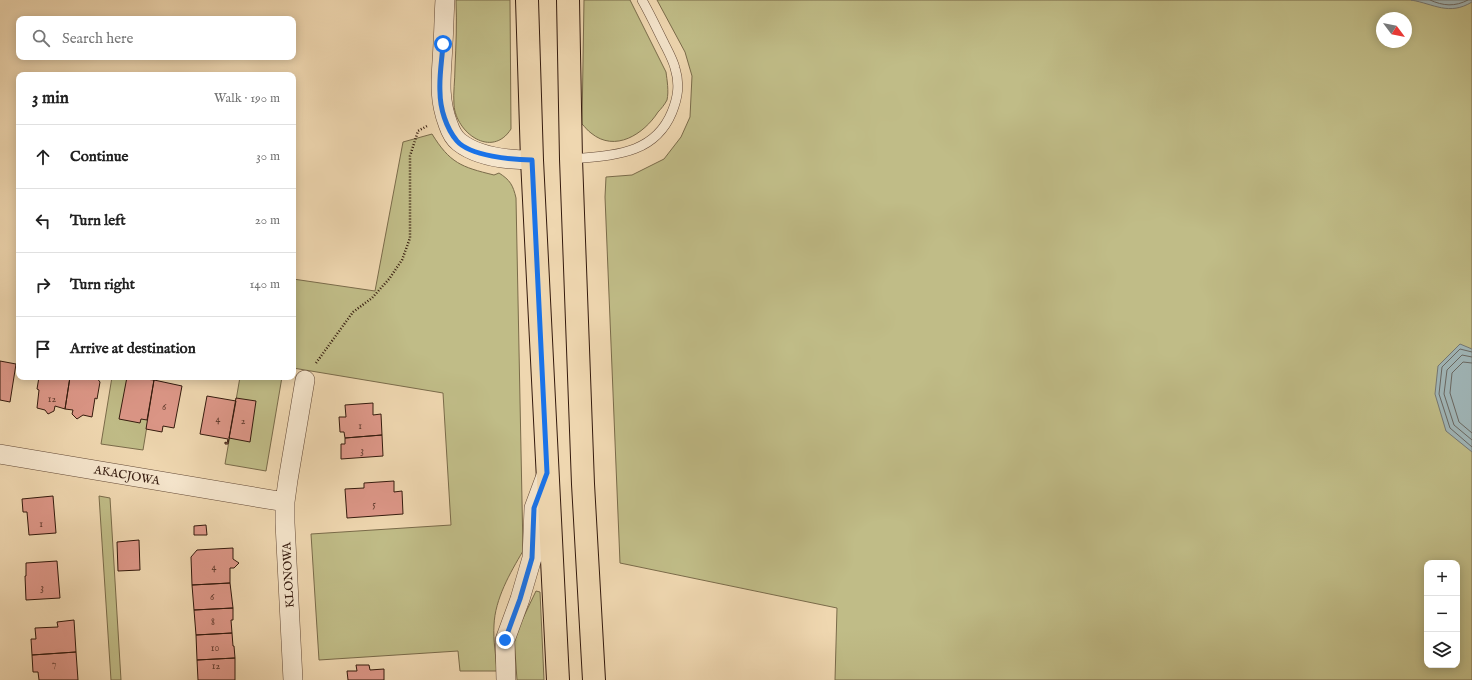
<!DOCTYPE html>
<meta charset="utf-8">
<style>
body{margin:0;font-family:"IM FELL English",serif;background:#f2f2f2;color:#222}
.controls{position:absolute;right:12px;bottom:12px;display:grid;overflow:hidden;border-radius:8px;box-shadow:0 2px 10px #0003}
.controls button{width:36px;height:36px;display:grid;place-items:center;padding:0;border:0;border-bottom:1px solid #e0e0e0;background:#fff;color:#222;font:20px sans-serif}
.compass{position:absolute;left:1376px;top:12px;width:36px;height:36px;border-radius:50%;background:#fff;box-shadow:0 2px 10px #0003;rotate:122deg}
.stop{position:absolute;width:12px;height:12px;margin:-9px;border:3px solid #1a73e8;border-radius:50%;background:#fff}
.stop.end{background:#1a73e8;border-color:#fff;box-shadow:0 1px 4px #0008}
.list{margin:0;padding:0;list-style:none}
h2{display:flex;justify-content:space-between;align-items:center;height:52px;margin:0;padding:0 16px;font-size:17px}
h2 small{font-size:13px;font-weight:400;color:#767676}
.list li{display:grid;grid-template-columns:26px 1fr auto;gap:12px;align-items:center;box-sizing:border-box;height:64px;padding:0 16px;border-top:1px solid #e0e0e0}
.list b{display:block;font-size:15px;white-space:nowrap}
.list em{font-size:13px;font-style:normal;color:#767676}
.icon{flex:none;width:22px;height:22px;fill:none;stroke:currentColor;stroke-width:2;stroke-linecap:round;stroke-linejoin:round}
.map{position:relative;flex:none;width:1472px;height:680px;overflow:hidden}
.search{position:absolute;background:#fff;box-shadow:0 2px 10px #0003;left:16px;top:16px;width:280px;height:44px;display:flex;align-items:center;gap:10px;box-sizing:border-box;padding:0 14px;border-radius:8px;color:#767676;font-size:15px}
.panel{position:absolute;background:#fff;box-shadow:0 2px 10px #0003;left:16px;top:72px;width:280px;height:308px;border-radius:8px}
.map>svg:first-child{display:block}
.green{fill:#c0bc87;stroke:#7a6b4a;fill-rule:evenodd}
.water{fill:#a0b6b8;stroke:#757874}
.lines{fill:none;stroke-linecap:round;stroke-linejoin:round}
.shore{stroke:#6a6862;stroke-width:1}
.building{fill:#dd9788;stroke:#341a0d}
.lane-casing{stroke:#634936;stroke-width:10}
.street-casing{stroke:#634936;stroke-width:20}
.primary-casing{stroke:#341a0d;stroke-width:24}
.path{stroke:#341a0d;stroke-width:2.5;stroke-dasharray:1 2;stroke-linecap:butt}
.lane{stroke:#f5e5cc;stroke-width:9}
.street{stroke:#f5e5cc;stroke-width:19}
.primary{stroke:#efd7b0;stroke-width:22}
.route{stroke:#1a73e8;stroke-width:5}
.labels{text-anchor:middle;stroke-width:3;stroke-linejoin:round;paint-order:stroke}
.number-label{font-size:10px;fill:#5e392c}
.street-label{font-size:12px;fill:#341a0d;stroke:#f5e5cc}
</style>
<div class="map">
<svg width="1472" height="680" viewBox="0 0 1472 680">
<rect width="100%" height="100%" fill="#efd7b0"/>
<filter id="stains"><feTurbulence type="fractalNoise" baseFrequency=".005" numOctaves="4"/><feColorMatrix values="0 0 0 0 .2 0 0 0 0 .09 0 0 0 0 .02 0 0 0 .5 -.17"/></filter>
<radialGradient id="worn" r=".72"><stop offset=".6" stop-color="#630" stop-opacity="0"/><stop offset="1" stop-color="#630" stop-opacity=".3"/></radialGradient>
<path class="green" d="M456,0H510L511,129C492,159 456,133 454,105C453,93 455,80 455,68C456,45 457,23 456,0Z
M584,0H630L666,72C667,80 669,91 667,100C665,104 661,109 658,112C644,134 615,153 591,133C588,131 585,127 582,124Z
M657,0H1472V680H835L837,608L620,563L605,197L606,177L632,175L664,159L681,137L690,117L692,76L685,52ZM1382,18H1406V42H1382ZM1427,563H1457V665H1427Z
M432,134C450,163 461,167 494,175L499,173C510,180 513,185 516,198L523,551C510,573 495,599 494,625C493,640 496,656 497,671H460L458,651L319,660L311,534L451,525L443,393L293,368V279L375,291L403,142Z
M112,377H155L143,450L101,444Z
M240,377H282L266,471L225,464Z
M99,496L110,498L121,680H111Z
M536,591L540,592L544,680H517L514,637Z"/>
<path class="water" d="M1411,0H1472V2C1449,16 1434,4 1411,0Z
M1460,344L1472,349V452L1446,431L1435,394L1438,366Z"/>
<g class="lines">
<path class="shore" d="M1430,0C1443,6 1455,7 1468,0
M1472,352L1460,349L1442,367L1439,394L1450,428L1472,447
M1472,357L1462,355L1447,370L1444,394L1454,425L1472,440
M1472,363L1463,362L1452,373L1450,393L1459,422L1472,433"/>
</g>
<path class="building" d="M0,361L16,364L10,402L0,400Z
M39,377H70L65,409L55,406L54,411L48,414L45,410L37,408L39,390L37,389Z
M70,377H96L100,382L97,399L95,398L92,417L83,415L77,419L72,414L73,410L65,409Z
M127,377L154,380L147,420L141,419L140,423L119,419Z
M154,380L182,386L174,428L163,426L162,432L146,429Z
M207,396L236,401L228,444H225V442L227,443L228,439L200,434Z
M236,398L256,401L250,442L229,438Z
M373,403V415L381,414L382,435L345,438L344,432H340L339,417H346L345,405Z
M382,435L383,456L341,459V444H345V438Z
M394,481V492L402,491L403,514L347,518L345,489L364,488V483Z
M53,496L56,533L29,535L27,512H23L22,499Z
M206,525L207,535H194V526Z
M139,540L140,570L118,571L117,542Z
M233,548V559L239,563L234,568H230V583L192,585L191,557L197,550Z
M57,561L60,598L26,600L25,576H26V563Z
M230,583L233,608L194,610L192,585Z
M233,608V620H231L232,633L196,635L194,610Z
M74,620L76,652L32,655L31,639H36L35,628L58,627L57,622Z
M232,633L233,646H234L235,658L197,660L196,635Z
M76,652L78,680H39L38,672H33L32,655Z
M235,658V680H198L197,660Z
M356,665H369L370,670L384,669V680H348L347,671H357Z"/>
<g class="lines">
<defs>
<path id="lane" d="M571,159C611,155 654,156 672,112C678,97 680,84 675,68C673,60 668,51 664,43C657,29 650,14 642,0"/>
<path id="street" d="M445,0C444,14 444,29 443,43C442,73 437,95 448,124C450,130 454,138 459,142C478,157 509,160 532,160
M0,454L285,502V523L293,680
M285,502L288,480L305,380
M506,680L505,640L520,599L532,558L534,508L547,473"/>
<path id="primary" d="M527,0L532,160L558,680
M568,0L571,159L583,484L594,680"/>
</defs>
<use href="#lane" class="lane-casing"/>
<use href="#street" class="street-casing"/>
<use href="#primary" class="primary-casing"/>
<path class="path" d="M316,363L353,312L372,298L389,279L402,260L410,238V156L418,131L427,126"/>
<use href="#lane" class="lane"/>
<use href="#street" class="street"/>
<use href="#primary" class="primary"/>
</g>
<g class="lines">
<path class="route" d="M443,44C442,60 439,76 440,92C440,108 446,128 457,141C470,156 513,160 532,160L547,473L534,508L532,558L520,599L505,640"/>
</g>
<g class="labels">
<g class="number-label">
<text x="52" y="402">12</text>
<text x="164" y="410">6</text>
<text x="218" y="422">4</text>
<text x="243" y="424">2</text>
<text x="360" y="429">1</text>
<text x="362" y="454">3</text>
<text x="374" y="507">5</text>
<text x="41" y="527">1</text>
<text x="214" y="570">4</text>
<text x="42" y="591">3</text>
<text x="212" y="600">6</text>
<text x="213" y="625">8</text>
<text x="215" y="651">10</text>
<text x="54" y="667">7</text>
<text x="216" y="669">12</text>
</g>
<g class="street-label">
<text transform="translate(127 475) rotate(10)" y="4">AKACJOWA</text>
<text transform="translate(288 575) rotate(-93)" y="4">KLONOWA</text>
</g>
</g>
<rect width="100%" height="100%" filter="url(#stains)"/>
<rect width="100%" height="100%" fill="url(#worn)"/>
</svg>
<div class="controls">
<button>+</button>
<button>−</button>
<button><svg class="icon" aria-label="layers" viewBox="0 0 24 24"><path d="M12 4l9 5-9 5-9-5zM3 14l9 5 9-5"/></svg></button>
</div>
<svg class="compass" viewBox="-18 -18 36 36"><path d="M0-13l5 13h-10z" fill="#e53935"/><path d="M0 13l5-13h-10z" fill="#767676"/></svg>
<div class="stop" style="left:443px;top:44px"></div>
<div class="stop end" style="left:505px;top:640px"></div>
<div class="search"><svg class="icon" aria-label="search" viewBox="0 0 24 24"><circle cx="10" cy="10" r="6"/><path d="M15 15l6 6"/></svg>Search here</div>
<section class="panel">
<h2>3 min<small>Walk · 190 m</small></h2>
<ul class="list">
<li><svg class="icon" aria-label="ahead" viewBox="0 0 24 24"><path d="M12 20V5M6 11l6-6 6 6"/></svg><div><b>Continue</b></div><em>30 m</em></li>
<li><svg class="icon" aria-label="left" viewBox="0 0 24 24"><path d="M17 20v-9H6M10 6l-5 5 5 5"/></svg><div><b>Turn left</b></div><em>20 m</em></li>
<li><svg class="icon" aria-label="right" viewBox="0 0 24 24"><path d="M7 20v-9h11M14 6l5 5-5 5"/></svg><div><b>Turn right</b></div><em>140 m</em></li>
<li><svg class="icon" aria-label="arrive" viewBox="0 0 24 24"><path d="M6 21V4h12l-3 4 3 4H6"/></svg><div><b>Arrive at destination</b></div></li>
</ul>
</section>
</div>
